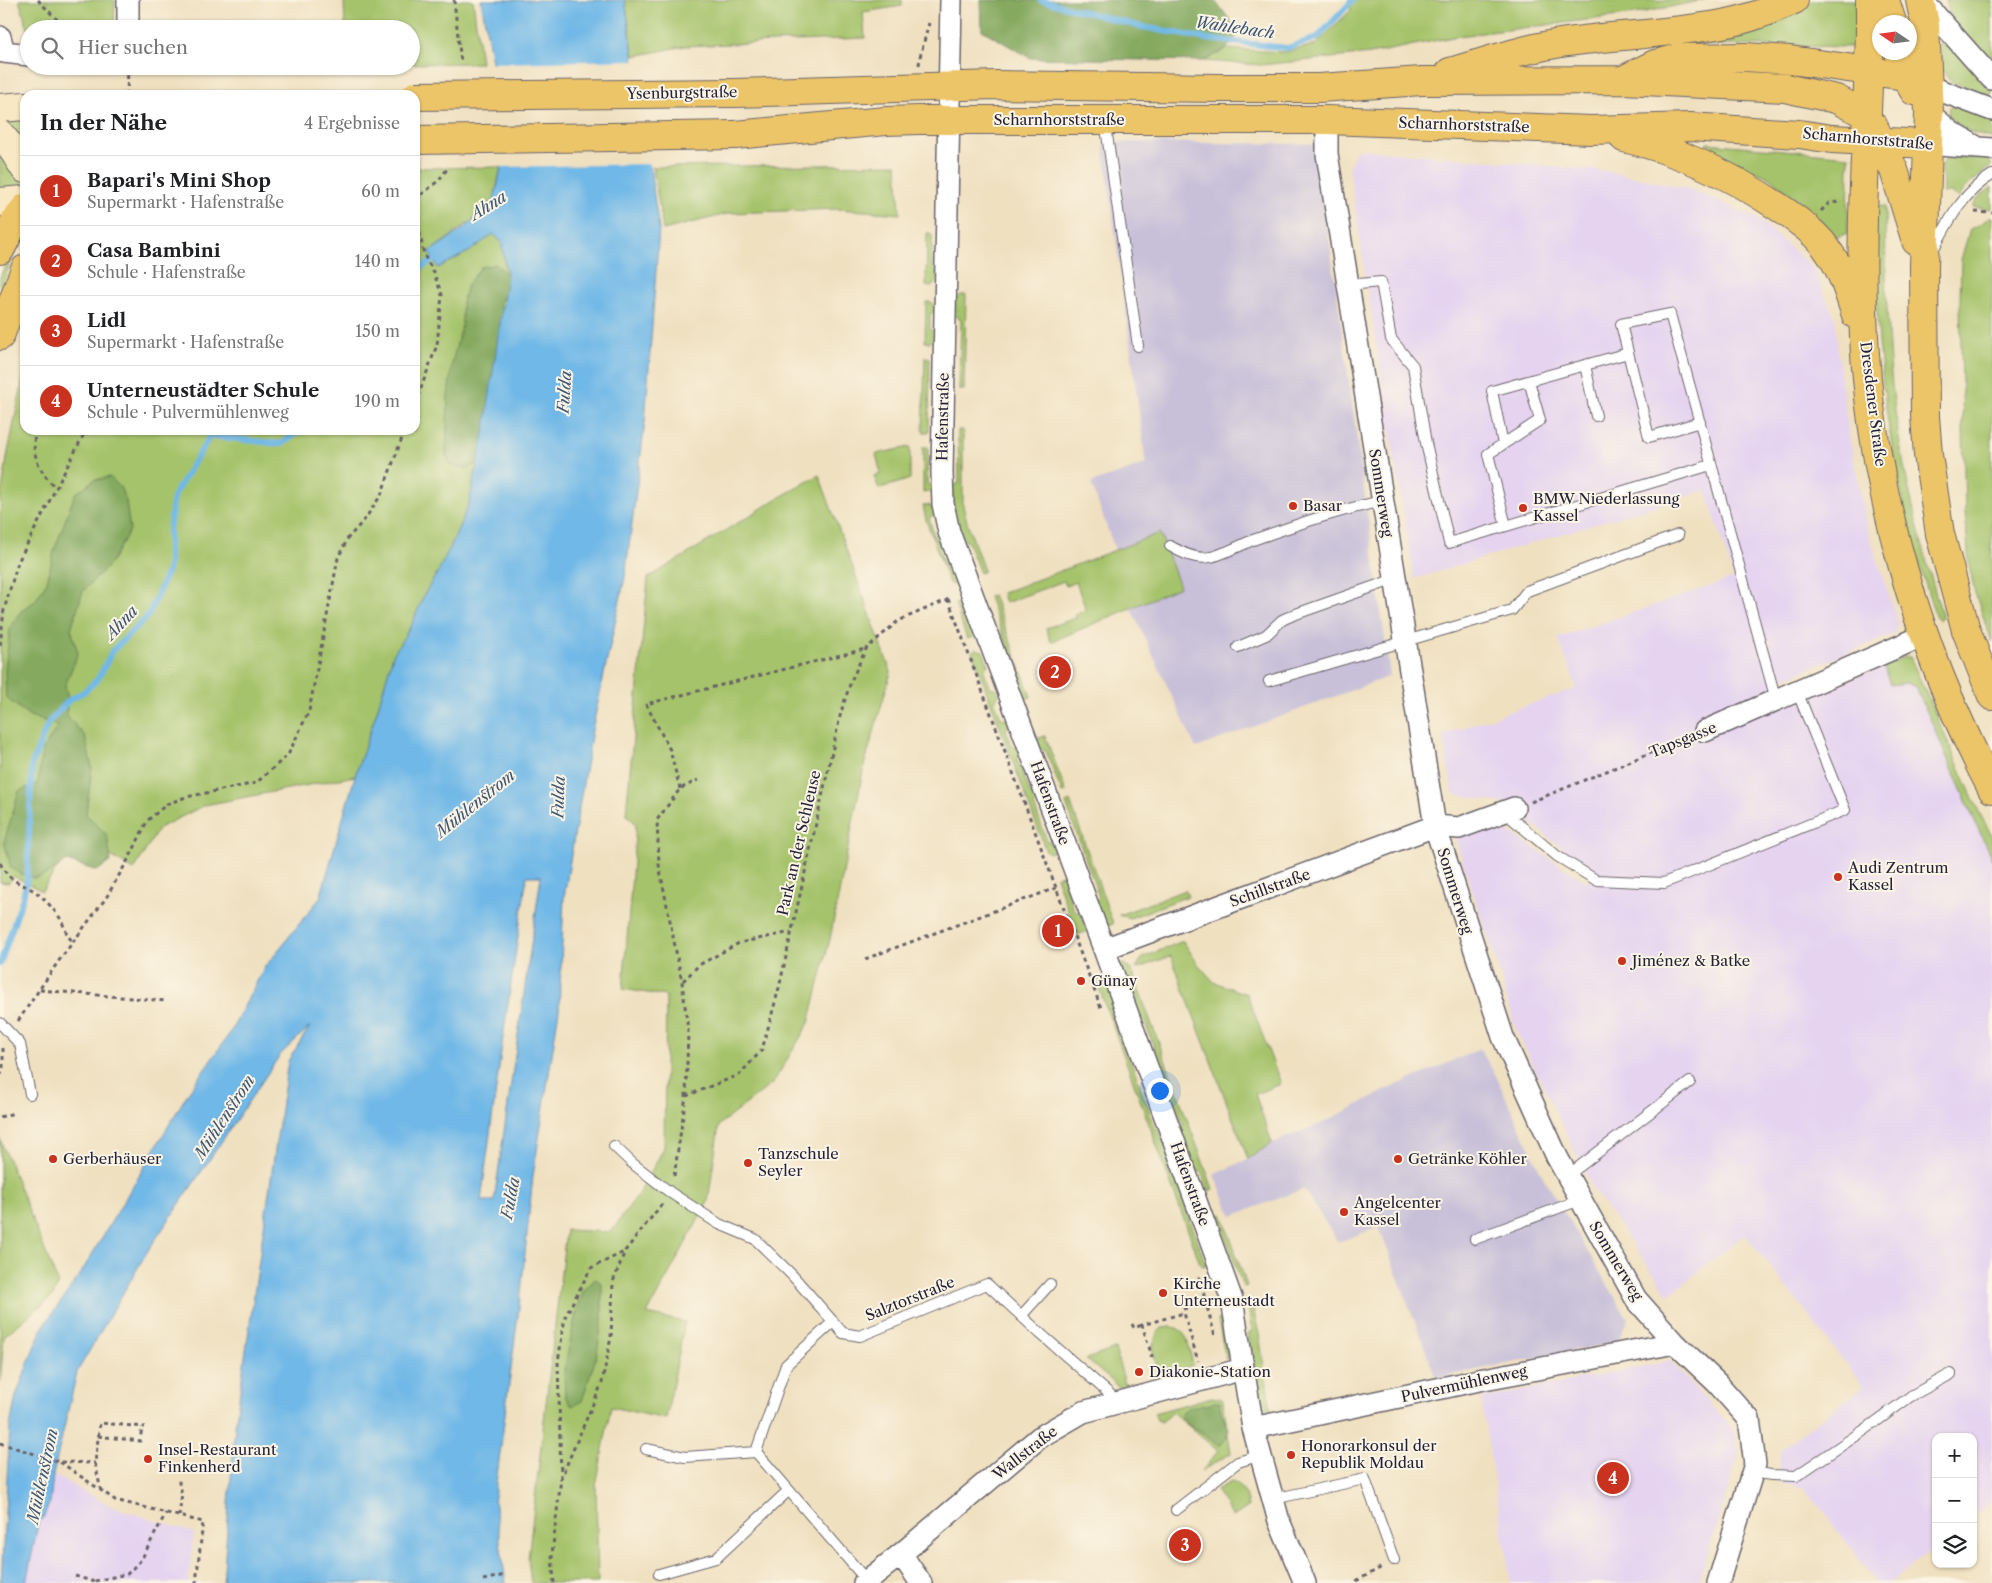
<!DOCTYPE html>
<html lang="de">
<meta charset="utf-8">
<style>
body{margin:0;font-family:"Libre Caslon Text",serif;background:#f2f2f2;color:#202124}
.controls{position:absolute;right:15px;bottom:15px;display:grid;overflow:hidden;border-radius:10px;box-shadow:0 1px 4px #0004}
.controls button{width:45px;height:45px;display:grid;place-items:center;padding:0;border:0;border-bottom:1px solid #e0e0e0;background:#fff;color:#202124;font:25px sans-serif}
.compass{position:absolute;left:1872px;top:15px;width:45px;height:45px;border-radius:50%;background:#fff;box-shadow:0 1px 4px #0004;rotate:283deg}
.you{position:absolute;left:1159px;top:1090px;width:18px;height:18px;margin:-12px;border:4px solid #fff;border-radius:50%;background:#1a73e8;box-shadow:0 0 0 8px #1a73e833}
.badge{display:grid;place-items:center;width:32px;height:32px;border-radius:50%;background:#c8321e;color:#fff;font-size:16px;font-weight:700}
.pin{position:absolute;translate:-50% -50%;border:2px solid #fff;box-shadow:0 1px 5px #0006}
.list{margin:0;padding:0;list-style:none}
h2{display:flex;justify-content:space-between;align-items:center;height:65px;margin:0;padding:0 20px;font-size:21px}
h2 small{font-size:16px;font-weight:400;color:#757577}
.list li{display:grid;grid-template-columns:32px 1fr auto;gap:15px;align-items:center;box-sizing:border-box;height:70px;padding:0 20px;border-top:1px solid #e0e0e0}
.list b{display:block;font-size:19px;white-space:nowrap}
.list p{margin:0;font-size:16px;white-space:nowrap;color:#757577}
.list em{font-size:16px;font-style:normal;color:#757577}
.icon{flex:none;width:28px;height:28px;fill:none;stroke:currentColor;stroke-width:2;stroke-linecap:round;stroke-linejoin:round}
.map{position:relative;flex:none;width:1992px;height:1583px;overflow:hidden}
.search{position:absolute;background:#fff;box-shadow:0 1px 4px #0004;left:20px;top:20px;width:400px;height:55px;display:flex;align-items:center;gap:12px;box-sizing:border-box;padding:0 18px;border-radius:28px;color:#757577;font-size:19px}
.panel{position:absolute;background:#fff;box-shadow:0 1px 4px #0004;left:20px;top:90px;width:400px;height:345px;border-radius:15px}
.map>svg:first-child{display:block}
.built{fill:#e5d3f0}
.industrial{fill:#c7c0d8}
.green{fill:#a5c36a;stroke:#647252}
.forest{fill:#84a95e;stroke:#53664c}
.water{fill:#6fb8e7;stroke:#486d91;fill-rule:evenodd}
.pier{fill:#efe0c0}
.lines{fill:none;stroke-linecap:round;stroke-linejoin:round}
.stream{stroke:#6fb8e7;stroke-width:6}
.lane-casing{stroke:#6a646a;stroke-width:12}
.street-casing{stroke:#6a646a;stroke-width:24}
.secondary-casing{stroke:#6a646a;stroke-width:30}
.primary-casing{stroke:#6a646a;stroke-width:30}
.path{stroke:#6a646a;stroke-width:3;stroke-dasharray:4 4;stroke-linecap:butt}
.lane{stroke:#fff;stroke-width:10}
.street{stroke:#fff;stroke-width:21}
.secondary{stroke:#f8e8c3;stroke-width:28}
.primary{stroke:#edc569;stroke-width:28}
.primary-bridge-casing{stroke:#6a646a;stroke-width:30;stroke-linecap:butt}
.primary-bridge{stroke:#edc569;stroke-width:28}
.poi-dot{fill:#c8321e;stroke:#fcf5e5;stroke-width:2}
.labels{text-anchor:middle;stroke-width:4;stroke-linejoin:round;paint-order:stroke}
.street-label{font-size:15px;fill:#22223b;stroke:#fcf5e5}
.poi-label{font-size:15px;fill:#22223b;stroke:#fcf5e5;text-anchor:start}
.water-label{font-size:16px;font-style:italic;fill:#3d5677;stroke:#fcf5e5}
</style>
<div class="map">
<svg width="1992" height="1583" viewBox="0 0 1992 1583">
<rect width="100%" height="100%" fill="#fcf5e5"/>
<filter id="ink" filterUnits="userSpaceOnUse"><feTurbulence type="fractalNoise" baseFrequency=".02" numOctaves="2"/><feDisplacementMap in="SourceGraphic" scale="10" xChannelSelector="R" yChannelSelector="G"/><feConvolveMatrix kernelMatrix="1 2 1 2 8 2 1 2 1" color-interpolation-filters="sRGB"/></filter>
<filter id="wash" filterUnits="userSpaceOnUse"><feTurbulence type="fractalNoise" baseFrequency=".0096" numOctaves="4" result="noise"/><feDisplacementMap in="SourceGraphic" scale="20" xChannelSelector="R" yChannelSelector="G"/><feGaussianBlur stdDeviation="1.12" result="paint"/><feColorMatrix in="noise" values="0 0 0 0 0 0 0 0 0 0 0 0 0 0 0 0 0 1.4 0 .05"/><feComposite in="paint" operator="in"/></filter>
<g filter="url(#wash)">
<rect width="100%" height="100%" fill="#efe0c0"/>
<path class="built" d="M1357,149L1605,171L1690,189L1756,218L1813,268L1835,319L1840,372L1848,430L1867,528L1898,624L1894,634L1778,681L1788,703L1884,666L1890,685L1906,683L1915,687L1992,860V1502L1973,1517V1437H1936V1546L1889,1583H1876L1822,1509L1801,1487L1777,1481L1781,1449L1864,1387L1745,1234L1669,1295L1593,1189L1516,1030L1494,954L1455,838L1495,823L1585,881L1598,877L1507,804L1453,794L1443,735L1577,688L1558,638L1734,578L1706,490L1414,579L1368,295L1349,166Z
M1670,1361L1735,1432L1739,1454L1698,1583H1511L1481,1399Z
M53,1475L113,1507L194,1533L188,1583H26L39,1519H42L50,1502Z"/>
<path class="industrial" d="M1103,142L1316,144L1390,676L1196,748L1131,608L1180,587L1160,533L1115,550L1091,483L1146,464Z
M1480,1049L1495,1074L1543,1177L1628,1319L1617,1342L1436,1378L1379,1227L1338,1242L1304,1189L1232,1216L1214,1175L1248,1159L1272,1143L1323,1123L1388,1089Z"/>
<path class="green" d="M19,0H115L114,29H29V33Z
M344,0H473L481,63L411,64V29H345Z
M625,0H902V6L863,12L865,38L685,46L634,56Z
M1348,0H1704L1635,14L1458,36L1370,54L1261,65L1204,61L1226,49L1284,52L1315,45L1351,10Z
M1813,0H1855L1859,47L1696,45L1697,35L1759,25L1806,6Z
M1945,0H1992V68C1975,48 1951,26 1945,0Z
M1940,34L1992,92L1991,96L1950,81L1941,68Z
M1956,105L1992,118V138C1977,135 1954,128 1948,113L1950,107Z
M25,116V146L0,120Z
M1707,143L1849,156L1848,233L1837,237L1805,206L1769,177L1704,152Z
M0,147L12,161L24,188L0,191Z
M1949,157L1988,159L1992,165L1965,188L1959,198L1951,193H1943L1942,164Z
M897,164L900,214L838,209L731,213L663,230L653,167Z
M501,167L494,199L486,210L429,252L438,268L470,251L493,234L501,241L507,274L484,434L469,503L455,537L439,570L424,595L412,624L393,655L378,708L355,776L205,805L159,828L134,870L78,836L42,891L13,876L9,883L0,882V503L8,452L25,369V430H415V168Z
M1992,187V209L1973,207L1978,198Z
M1885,206C1886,274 1886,343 1895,411C1904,480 1922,548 1942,615V618L1939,620L1936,618C1926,586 1916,555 1908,523C1882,420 1874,313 1874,207Z
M1989,217H1992V642L1975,593L1969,565L1965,511L1960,302L1961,260L1970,229L1981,224Z
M927,233H930L932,236V265L937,271V282L931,287L926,286Z
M16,241L21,243L10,264L0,294V277Z
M961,295H966L964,390H959L961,319L955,316V299Z
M926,302H931L937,307V310L930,314V329L936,332V338L930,342H925Z
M925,357L930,358L929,432H923Z
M958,430H963V506L967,522L984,571L980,573L968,542L961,539L954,517L952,486L959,483Z
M910,447V479L879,489L874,476L881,474L876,454Z
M923,447H928L927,483L933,487V491L923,493Z
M819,475L891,672L864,766L830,939L809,1023L773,1083L719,1125L708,1202L647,1314L685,1322L666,1419L611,1407L596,1486L598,1583H531L528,1559L566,1230L611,1232L641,1190L664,1148L666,996L623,989L636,824L626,814L648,578L775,500Z
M929,505L934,509L935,514L929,518L935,539L942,541L944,544L939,550L947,569L953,571L957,582L954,585L949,583L926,520L923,506Z
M1160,533L1180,587L1051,642L1046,628L1076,618L1075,614L1086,610L1076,582L1066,586L1064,581L1005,603L1002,593Z
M993,595L1031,697L1025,699L1020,698L1016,685L1019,679L989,597Z
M959,602L966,604L976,632L973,637L967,639L955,604Z
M975,649L983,651L988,664L984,671L990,687L997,689L999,694L995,701L1001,718L1008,719L1010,724L1006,730L1013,747L1019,748L1021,753L1017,760L1031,794L1037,795L1039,800L1034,805L1047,841L1055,843L1057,847L1050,853L1046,851L972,652Z
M1904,657H1910L1980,814L1992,836V860L1916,687L1906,683L1890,685L1884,666Z
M1045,736L1066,792L1062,793L1046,751L1039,748L1036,739Z
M1070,801L1113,924L1104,927L1094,903L1099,897L1066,803Z
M1062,875L1068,876L1070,881L1065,886L1074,910L1081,913L1088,931L1077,935L1056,877Z
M1185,890L1188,896L1130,918L1119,915Z
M1183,941L1198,964L1214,982L1247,994L1281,1084L1255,1094L1272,1143L1248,1159L1171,956L1136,969L1142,958Z
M1124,964L1132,971L1213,1189L1209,1191L1201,1172L1195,1170L1180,1130L1183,1124L1144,1020L1138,1018L1118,966Z
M1105,977L1124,1025L1119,1026V1029L1156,1129L1159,1130L1181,1179L1178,1186L1206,1265L1201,1266L1096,980Z
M0,1139L58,1283L53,1296L4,1336L0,1383Z
M1222,1214L1247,1286L1243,1287L1218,1216Z
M1251,1299L1259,1334L1271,1410H1269L1261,1404L1259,1399L1248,1333L1252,1331L1247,1300Z
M1222,1319L1226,1334L1234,1338L1232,1349L1226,1360L1218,1320Z
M1171,1327C1189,1328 1189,1350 1193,1365L1160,1376L1152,1349L1157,1333L1162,1328Z
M1115,1349L1126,1387L1120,1388L1086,1359Z
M1212,1397L1221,1399L1223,1403L1231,1453L1202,1471L1218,1451L1172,1412L1162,1422L1157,1420L1154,1413Z
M1231,1482C1243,1484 1246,1496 1248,1507L1233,1517L1216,1490Z"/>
<path class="forest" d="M981,0H1214L1240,32L1226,49L1204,61L1030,58L982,30Z
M496,264L510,277L507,291L499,303L505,324L481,462L467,468L451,466L446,455L448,396L452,363L462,324V302L467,285L481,267Z
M110,477L120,487L126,501L130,530L109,565L83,591L71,629L78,653L65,686L68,699L66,715L85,736L92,768L86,814L107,835L111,861L97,871L67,861C44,875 37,887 11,868L4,842L19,791L38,783L42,751L58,726L30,716L6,698L5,669L10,629L21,611L35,601L47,582L54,551L75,494L94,480Z
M595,1279L602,1283V1321L597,1354L582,1401L572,1406L565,1397L564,1371L576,1313L583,1292Z
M1214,1402H1219L1222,1416L1229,1428L1227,1437L1221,1445C1213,1444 1210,1439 1204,1434C1194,1426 1190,1430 1181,1417C1186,1400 1202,1410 1214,1402Z"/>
<path class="water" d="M481,0H625L659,229L645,422L625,577L592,730L564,897L559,1010L533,1176L521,1292L494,1499L506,1583H223L235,1426L288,1061L310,1026L280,1055L147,1252L77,1372L53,1475L50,1502L42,1520L39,1519L26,1583H1L10,1426L16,1396L35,1345L43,1327L81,1273L188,1093L230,1033L264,968L320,898L355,776L378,708L393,655L412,624L424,595L439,570L455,537L469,503L484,434L507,274L501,241L493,234L470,251L438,268L429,252C445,241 488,215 494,198C499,184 499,170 505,156L493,67ZM527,876H541L494,1201H481L503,1037Z"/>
<path class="pier" d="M638,60L652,164L498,167L503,156L490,67L488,63Z"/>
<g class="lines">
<path class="stream" d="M1040,0L1138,26L1207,39L1287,48L1317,38L1353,0
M415,274L420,268L441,256
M0,964L23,897L27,879L32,764L48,723L69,700L85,691L98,679L113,650L148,616L169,568V530L174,495L210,436L281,444L302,430"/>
</g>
</g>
<g filter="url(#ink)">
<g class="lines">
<defs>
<path id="lane" d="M1105,121L1138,346
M1933,250C1948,222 1963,192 1992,175
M1348,285L1381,282L1391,339L1413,366L1426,443L1449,543L1711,465
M1585,365L1596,416
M1700,422L1649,437L1621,324L1670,314L1776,700
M1503,444L1492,391L1628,353
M1506,526L1488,454L1540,420L1529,381
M1170,546C1182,553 1196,560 1210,557C1222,555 1241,545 1253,540C1296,525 1338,510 1383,501
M1238,647L1266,635L1282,620L1293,615L1395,579
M1269,681L1512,610L1527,591L1678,535
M1504,812L1557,856L1596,880L1664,883L1845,810L1797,691
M0,1023L20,1044L30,1094
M614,1146L632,1163L671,1193L719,1224L755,1239L792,1275L843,1333L860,1336L987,1284L1042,1335L1120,1403
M1567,1176L1690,1082
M1475,1239L1580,1200
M1021,1316L1050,1284
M646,1449L685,1457L756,1452L786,1365L833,1322
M756,1452L867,1581
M1752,1472L1771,1475L1796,1476L1866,1429L1911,1396L1951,1374
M1273,1499L1365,1479L1394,1560
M1176,1510L1238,1462L1261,1455
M659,1574L716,1558L788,1491"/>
<path id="street" d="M128,0V29
M951,0L942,472L943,504L949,532L1104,949L1232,1300L1253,1428L1279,1521L1305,1583
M1922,0L1992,79
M0,37L4,52L29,55
M1928,86L1992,110
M1929,113L1951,132L1975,146
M1327,120V154L1435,826L1503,1037L1557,1157L1636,1299L1675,1343L1717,1383L1749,1419L1755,1464L1718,1583
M1926,144L1992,149
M1705,731L1925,635
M1104,949L1435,826L1459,828L1514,808
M1253,1428L1484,1379L1675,1343
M901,1554L921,1583
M864,1583L901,1554L1040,1437L1083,1412L1243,1369"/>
<path id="secondary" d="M0,108L25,106
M0,134L11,147L25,169
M0,202L25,200"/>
<path id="primary" d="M1870,0V32C1867,133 1859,235 1864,337C1872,494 1919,650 1992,789
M1885,0L1892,22
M1920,0L1925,24L1929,113L1924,267L1925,416L1928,455L1940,534L1966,630L1992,696
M1899,52L1905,76L1914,91
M1450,72C1491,60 1532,46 1575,41C1624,35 1673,33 1722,24C1747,20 1771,10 1794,0
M1627,78L1655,64L1679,58L1745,57L1790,60L1905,76L1928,86
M734,93L996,85L1219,88H1319L1422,81L1623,80L1785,88L1836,99L1867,115
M1874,127L1894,170L1916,241
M735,135L886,121L919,120H1327L1591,130L1690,127L1799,134L1832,139L1926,144
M1624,138C1681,151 1732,176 1780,208C1799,221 1819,235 1831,255C1843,273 1849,294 1856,315
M0,250L15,221L25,208
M0,336L25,269"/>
</defs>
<use href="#lane" class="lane-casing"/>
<use href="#street" class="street-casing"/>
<use href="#secondary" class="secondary-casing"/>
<use href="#primary" class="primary-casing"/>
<path class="path" d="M38,0L66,29
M454,0L461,63
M919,65L920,57L929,23
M127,95L128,66
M415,200L438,181L448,168
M415,209L424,255L433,271L442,295L437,345L415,404
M1821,211L1829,203L1840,202
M1975,212L1992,213
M36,430C30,453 39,471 55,487
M948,599L1101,1008
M0,645L4,610L18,562L86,430
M680,789L670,750L646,704L865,649
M1531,802L1687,738
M0,863C13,888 25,881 42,897C48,903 55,911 60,918C65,927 66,935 73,942
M865,959L1056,888
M683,981L699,965L739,943L791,932
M40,990L166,1001
M18,1021L58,962L106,898L133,851L147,821L167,804L186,797L256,783L288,755L309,711L338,558L348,538L365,519L381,495L405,430
M0,1075L3,1071V1047
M686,1096L739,1075L762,1050L779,988L841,712L851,681L866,649L898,621L949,599
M0,1117L14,1113
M674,1176L686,1096L688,1030L682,982L659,865L657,820L680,789L698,780
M1199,1277L1215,1336
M1183,1309L1207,1303
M1132,1324L1134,1328L1142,1325
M1150,1357L1152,1356L1142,1325L1184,1313L1198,1361
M98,1436L140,1441L142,1427
M0,1443L60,1462L95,1463
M60,1462L115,1500L203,1522L196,1583
M561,1478L558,1362L565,1317L591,1268L624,1252
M101,1491L95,1463L100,1423L145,1427
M179,1516L182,1493L179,1483V1478
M75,1576L98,1583
M483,1580L505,1575
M95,1581L127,1574L141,1560L166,1513
M1356,1581L1382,1567
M554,1583L552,1554L561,1478L602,1383L611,1337L613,1282L625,1251L662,1204"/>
<use href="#lane" class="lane"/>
<use href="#street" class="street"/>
<use href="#secondary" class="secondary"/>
<use href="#primary" class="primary"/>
<defs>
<path id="primary-bridge" d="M415,96L734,93
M415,140L735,135"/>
</defs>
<use href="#primary-bridge" class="primary-bridge-casing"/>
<use href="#primary-bridge" class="primary-bridge"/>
</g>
</g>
<g class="poi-dot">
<circle cx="1293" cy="506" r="5"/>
<circle cx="1523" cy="508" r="5"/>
<circle cx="1838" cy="877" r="5"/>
<circle cx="1622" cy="961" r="5"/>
<circle cx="1081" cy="981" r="5"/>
<circle cx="53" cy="1159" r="5"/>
<circle cx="1398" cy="1159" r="5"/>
<circle cx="748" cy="1163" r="5"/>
<circle cx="1344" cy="1212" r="5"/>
<circle cx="1163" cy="1293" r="5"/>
<circle cx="1139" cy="1372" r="5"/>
<circle cx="1291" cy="1455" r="5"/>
<circle cx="148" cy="1459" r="5"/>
</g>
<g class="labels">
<g class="street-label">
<text transform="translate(682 93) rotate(-1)" y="5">Ysenburgstraße</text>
<text x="1059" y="125">Scharnhorststraße</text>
<text transform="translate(1464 125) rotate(2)" y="5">Scharnhorststraße</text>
<text transform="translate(1868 139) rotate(5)" y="5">Scharnhorststraße</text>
<text transform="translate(1873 404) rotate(83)" y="5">Dresdener Straße</text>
<text transform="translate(943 417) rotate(-89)" y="5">Hafenstraße</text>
<text transform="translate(1381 493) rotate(81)" y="5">Sommerweg</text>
<text transform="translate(1683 740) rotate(-22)" y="5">Tapsgasse</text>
<text transform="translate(1050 803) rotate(70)" y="5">Hafenstraße</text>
<text transform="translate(799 843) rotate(-77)" y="5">Park an der Schleuse</text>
<text transform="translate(1270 888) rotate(-20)" y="5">Schillstraße</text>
<text transform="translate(1455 891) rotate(73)" y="5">Sommerweg</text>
<text transform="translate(1190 1184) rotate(70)" y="5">Hafenstraße</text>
<text transform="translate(1616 1261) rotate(59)" y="5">Sommerweg</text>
<text transform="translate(910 1299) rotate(-22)" y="5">Salztorstraße</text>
<text transform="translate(1464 1384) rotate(-12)" y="5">Pulvermühlenweg</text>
<text transform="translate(1025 1453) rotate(-38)" y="5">Wallstraße</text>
</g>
<g class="poi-label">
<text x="1533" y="504">BMW Niederlassung<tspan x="1533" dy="17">Kassel</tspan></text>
<text x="1303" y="511">Basar</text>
<text x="1848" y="873">Audi Zentrum<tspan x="1848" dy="17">Kassel</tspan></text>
<text x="1632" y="966">Jiménez &amp; Batke</text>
<text x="1091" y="986">Günay</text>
<text x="758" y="1159">Tanzschule<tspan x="758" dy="17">Seyler</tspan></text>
<text x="63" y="1164">Gerberhäuser</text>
<text x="1408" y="1164">Getränke Köhler</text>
<text x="1354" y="1208">Angelcenter<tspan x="1354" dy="17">Kassel</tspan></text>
<text x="1173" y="1289">Kirche<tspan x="1173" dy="17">Unterneustadt</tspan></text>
<text x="1149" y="1377">Diakonie-Station</text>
<text x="1301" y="1451">Honorarkonsul der<tspan x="1301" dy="17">Republik Moldau</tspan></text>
<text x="158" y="1455">Insel-Restaurant<tspan x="158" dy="17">Finkenherd</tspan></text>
</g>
<g class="water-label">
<text transform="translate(1235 27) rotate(8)" y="6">Wahlebach</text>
<text transform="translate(488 205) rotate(-32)" y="6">Ahna</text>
<text transform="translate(564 392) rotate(-86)" y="6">Fulda</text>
<text transform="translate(121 622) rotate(-47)" y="6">Ahna</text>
<text transform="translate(558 797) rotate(-88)" y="6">Fulda</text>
<text transform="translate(475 803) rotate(-39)" y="6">Mühlenstrom</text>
<text transform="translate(224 1117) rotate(-57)" y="6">Mühlenstrom</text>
<text transform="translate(510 1198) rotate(-79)" y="6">Fulda</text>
<text transform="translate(42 1476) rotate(-78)" y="6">Mühlenstrom</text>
</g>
</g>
</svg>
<div class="controls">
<button>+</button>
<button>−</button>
<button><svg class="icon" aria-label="layers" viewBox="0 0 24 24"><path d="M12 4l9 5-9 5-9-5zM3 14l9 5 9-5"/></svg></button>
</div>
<svg class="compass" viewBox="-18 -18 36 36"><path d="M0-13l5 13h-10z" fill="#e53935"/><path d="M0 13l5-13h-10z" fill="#757577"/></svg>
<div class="you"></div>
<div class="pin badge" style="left:1058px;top:931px">1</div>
<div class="pin badge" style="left:1055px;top:672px">2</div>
<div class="pin badge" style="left:1185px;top:1545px">3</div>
<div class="pin badge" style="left:1613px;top:1478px">4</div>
<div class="search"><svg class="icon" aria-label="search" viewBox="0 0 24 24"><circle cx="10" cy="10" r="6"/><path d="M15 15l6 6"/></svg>Hier suchen</div>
<section class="panel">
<h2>In der Nähe<small>4 Ergebnisse</small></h2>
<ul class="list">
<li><span class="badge">1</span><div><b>Bapari's Mini Shop</b><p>Supermarkt · Hafenstraße</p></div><em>60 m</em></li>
<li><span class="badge">2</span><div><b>Casa Bambini</b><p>Schule · Hafenstraße</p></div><em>140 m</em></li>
<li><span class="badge">3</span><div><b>Lidl</b><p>Supermarkt · Hafenstraße</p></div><em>150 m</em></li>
<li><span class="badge">4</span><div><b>Unterneustädter Schule</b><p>Schule · Pulvermühlenweg</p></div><em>190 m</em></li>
</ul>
</section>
</div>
